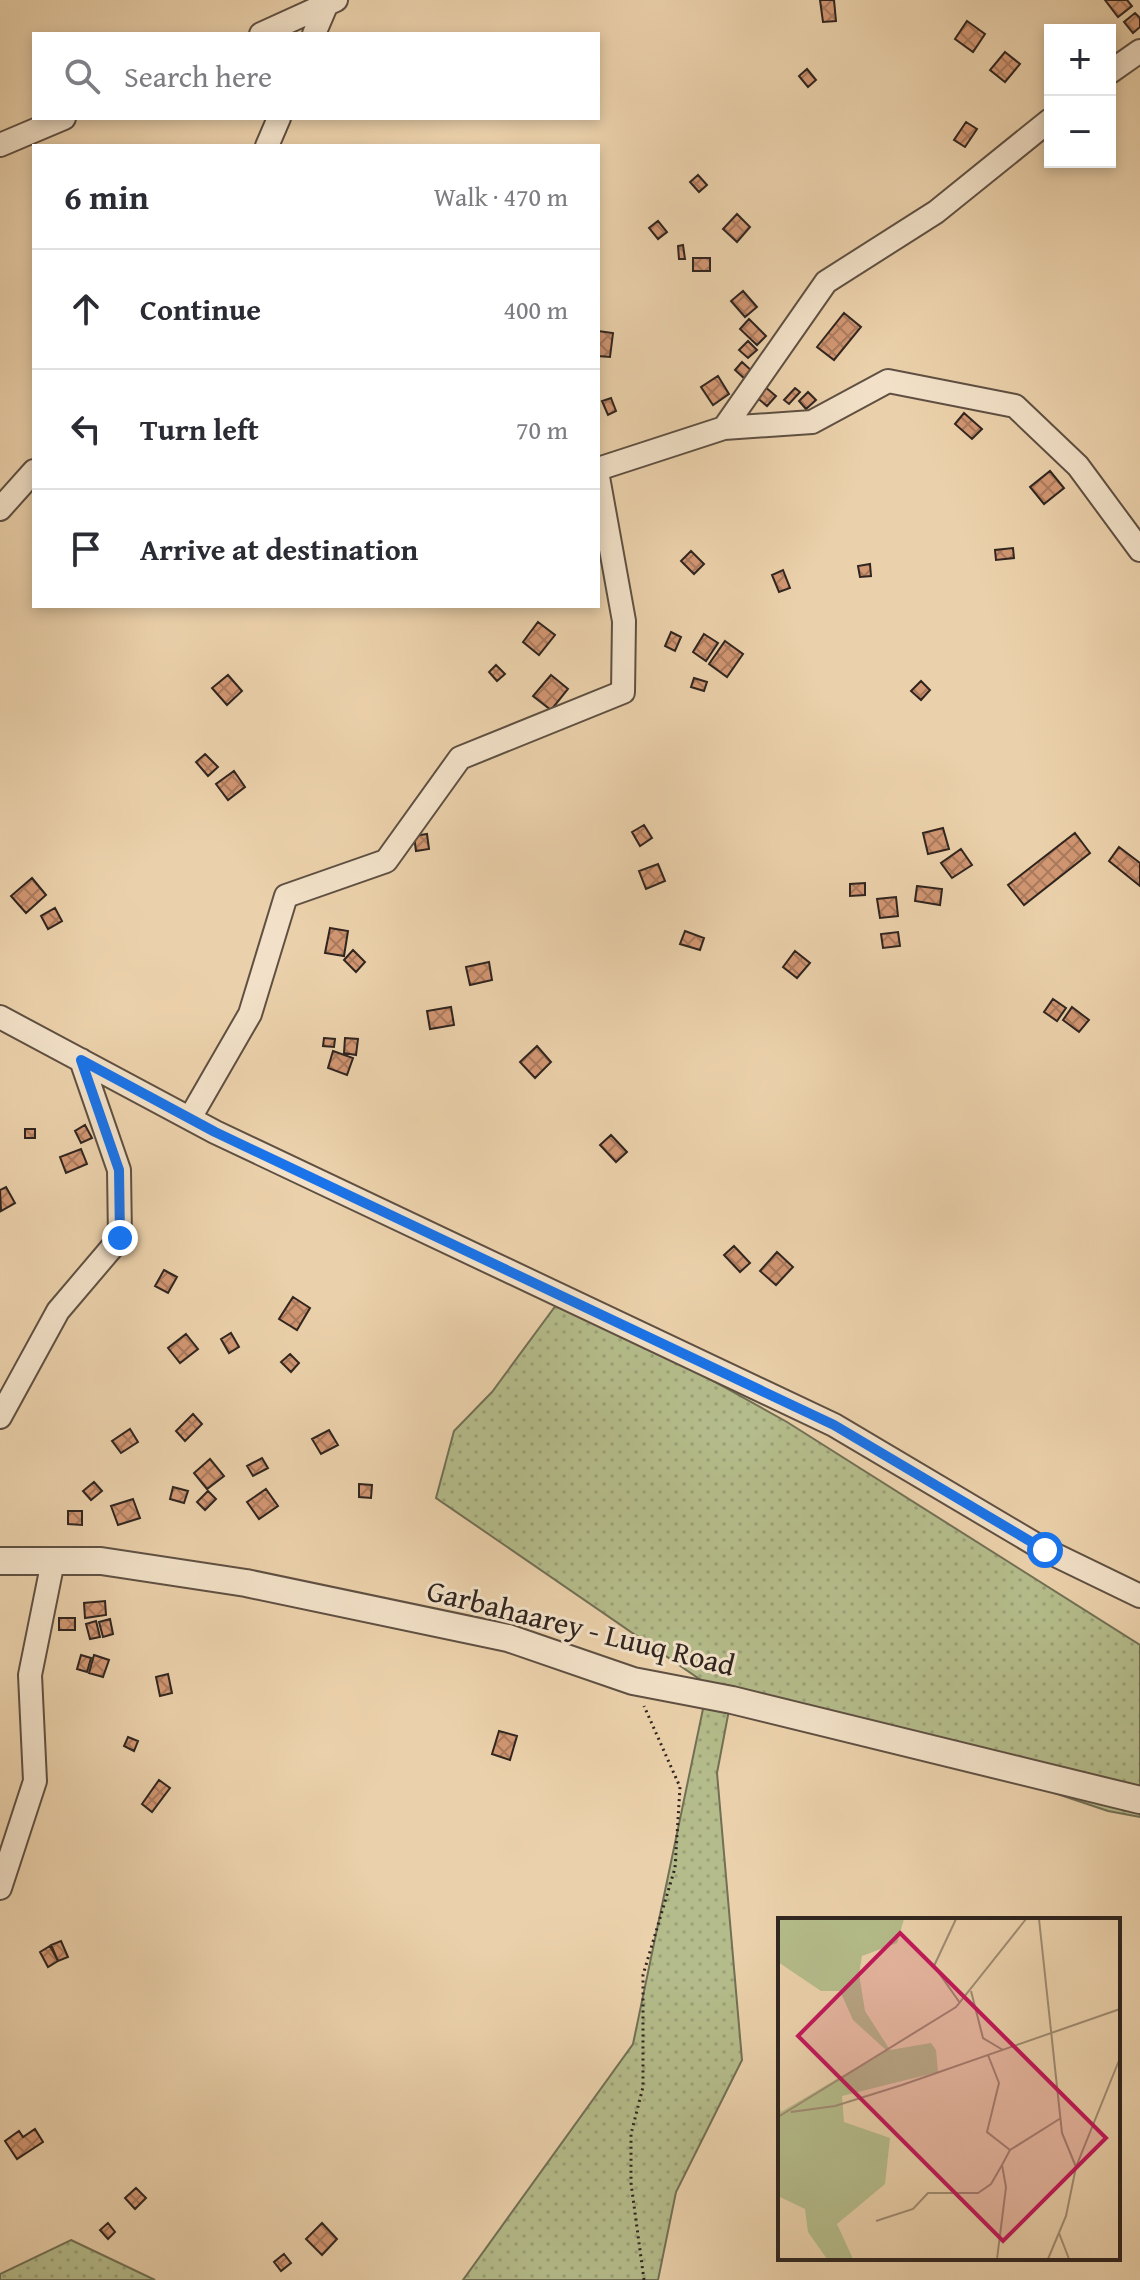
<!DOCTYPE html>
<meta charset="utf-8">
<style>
body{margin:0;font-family:"Gentium Book Plus",serif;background:#f2f2f3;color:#2b2b33}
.controls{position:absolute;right:24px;top:24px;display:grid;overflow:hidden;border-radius:0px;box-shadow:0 4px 12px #0003}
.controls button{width:72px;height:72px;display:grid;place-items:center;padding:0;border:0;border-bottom:2px solid #e1e1e2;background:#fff;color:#2b2b33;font:40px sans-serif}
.stop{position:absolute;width:24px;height:24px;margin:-18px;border:6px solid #1a73e8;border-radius:50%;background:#fff}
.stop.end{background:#1a73e8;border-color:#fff;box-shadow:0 2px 8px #0008}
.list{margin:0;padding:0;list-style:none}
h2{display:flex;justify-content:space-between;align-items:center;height:104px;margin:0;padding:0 32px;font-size:34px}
h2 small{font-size:26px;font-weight:400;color:#7c7c81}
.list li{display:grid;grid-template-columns:52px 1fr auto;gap:24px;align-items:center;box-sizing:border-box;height:120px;padding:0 32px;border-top:2px solid #e1e1e2}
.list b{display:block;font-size:30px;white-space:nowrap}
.list em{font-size:26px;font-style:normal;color:#7c7c81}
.icon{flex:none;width:44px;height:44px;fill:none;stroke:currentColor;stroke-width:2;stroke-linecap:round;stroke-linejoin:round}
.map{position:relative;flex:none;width:1140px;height:2280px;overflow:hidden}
.search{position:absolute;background:#fff;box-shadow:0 4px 12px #0003;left:32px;top:32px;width:568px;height:88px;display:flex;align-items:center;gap:20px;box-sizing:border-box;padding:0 28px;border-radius:0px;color:#7c7c81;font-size:30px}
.panel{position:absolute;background:#fff;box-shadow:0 4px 12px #0003;left:32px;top:144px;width:568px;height:464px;border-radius:0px}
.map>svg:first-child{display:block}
.grass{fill:url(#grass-dots);stroke:#727055;stroke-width:2}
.building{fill:url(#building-cross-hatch);stroke:#30251f;stroke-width:2}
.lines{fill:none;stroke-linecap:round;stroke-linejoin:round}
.minor-casing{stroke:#5f5042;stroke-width:26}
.tertiary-casing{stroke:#5f5042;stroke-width:30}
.path{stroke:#30251f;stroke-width:3;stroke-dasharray:2 4;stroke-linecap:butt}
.minor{stroke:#f2e1c8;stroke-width:22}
.tertiary{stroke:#f2e1c8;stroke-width:26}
.route{stroke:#1a73e8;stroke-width:10}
.labels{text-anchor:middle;stroke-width:6;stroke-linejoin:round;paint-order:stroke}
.street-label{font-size:30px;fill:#30251f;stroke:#f2e1c8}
.inset-road{fill:none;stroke:#a08c73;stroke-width:2}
.view{fill:#c2185b;fill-opacity:0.15;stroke:#c2185b;stroke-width:4}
.inset-edge{fill:none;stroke:#30251f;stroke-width:4}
</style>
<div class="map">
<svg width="1140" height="2280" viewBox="0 0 1140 2280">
<defs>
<pattern id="grass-dots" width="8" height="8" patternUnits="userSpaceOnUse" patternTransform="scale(2)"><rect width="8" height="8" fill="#b5bc8b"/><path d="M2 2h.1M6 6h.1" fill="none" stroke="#9ca178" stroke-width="1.8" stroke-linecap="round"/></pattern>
<pattern id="building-cross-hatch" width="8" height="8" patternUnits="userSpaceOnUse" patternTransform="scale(2)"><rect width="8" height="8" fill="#d19672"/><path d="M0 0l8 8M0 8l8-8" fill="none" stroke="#aa7a5d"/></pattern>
</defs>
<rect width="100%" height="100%" fill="#ebd1ab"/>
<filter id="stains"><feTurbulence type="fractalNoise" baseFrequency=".0025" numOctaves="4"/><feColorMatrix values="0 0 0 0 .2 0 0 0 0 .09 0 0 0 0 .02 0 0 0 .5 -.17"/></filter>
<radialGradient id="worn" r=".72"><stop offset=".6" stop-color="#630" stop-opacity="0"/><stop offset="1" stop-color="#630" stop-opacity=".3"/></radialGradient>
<path class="grass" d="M562,1297L787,1422L1140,1645V1817L1108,1811L944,1756L729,1710L717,1773L742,2060L676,2192L658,2280H463L633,2044L708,1685L436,1498L454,1431L492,1392Z
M71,2240L155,2280H0V2274Z"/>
<path class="building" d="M820,0H834L836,21L823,22Z
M1105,0H1127L1132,6L1118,17Z
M1135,13L1140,18V27L1133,33L1124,22Z
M967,21L985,34L973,52L955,39Z
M1005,52L1020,64L1005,82L990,70Z
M807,69L816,80L808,87L799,76Z
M966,122L977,129L965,147L954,140Z
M698,175L707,185L699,192L690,182Z
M737,214L750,227L737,242L723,229Z
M658,221L667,232L658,239L649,228Z
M683,245L685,259H679L678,246Z
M693,258H710V271H693Z
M743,291L757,307L745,317L731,301Z
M844,313L861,327L834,360L817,347Z
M749,319L766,336L757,345L740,329Z
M598,331L613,333L610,357L598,356Z
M748,341L757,350L748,358L739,350Z
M742,362L753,372L746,380L735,370Z
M718,376L729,394L713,405L701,387Z
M764,386L776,396L767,406L755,396Z
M795,388L800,392L789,404L784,400Z
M808,392L816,400L806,409L799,401Z
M611,398L616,411L608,415L602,401Z
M964,413L982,429L972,439L955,424Z
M1050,471L1064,488L1044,504L1030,487Z
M1013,548L1014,558L996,560L995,550Z
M691,551L704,564L694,574L681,561Z
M870,564L871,576L860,577L858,566Z
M783,570L790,588L779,592L772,575Z
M538,622L555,635L539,655L523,642Z
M671,632L681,637L675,651L665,646Z
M704,634L718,643L706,661L693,652Z
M725,641L743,654L727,677L709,664Z
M496,665L505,674L497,681L489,672Z
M228,675L242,691L227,705L212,688Z
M551,675L568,689L551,710L533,696Z
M694,678L707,682L704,691L691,687Z
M921,681L930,690L921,700L911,691Z
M205,754L218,767L208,776L196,762Z
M234,771L245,787L228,800L216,784Z
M644,825L652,838L640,846L632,832Z
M943,828L949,849L928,854L923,833Z
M1075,833L1090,853L1024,905L1008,885Z
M427,834L429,849L416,851L414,836Z
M1119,847L1140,863V886L1109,861Z
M961,849L972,865L952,878L941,863Z
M658,864L665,881L646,889L639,871Z
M32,878L46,895L26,913L11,896Z
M865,883V895L850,896V884Z
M917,886L942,889L940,905L915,901Z
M896,897L898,916L880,918L877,899Z
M55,908L62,921L48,929L41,916Z
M330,928L348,931L344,956L325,953Z
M685,931L704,938L700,950L680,944Z
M898,932L900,946L883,948L881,934Z
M353,950L365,962L356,972L344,960Z
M795,951L810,963L797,978L783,967Z
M489,962L492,980L470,985L466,967Z
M1053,999L1066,1008L1057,1021L1044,1012Z
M451,1007L454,1025L430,1029L427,1011Z
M1072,1007L1089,1020L1079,1032L1063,1020Z
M324,1038L335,1039L334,1047L323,1046Z
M345,1038L358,1039L356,1055L344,1053Z
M537,1046L551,1062L535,1078L520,1062Z
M333,1051L353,1058L347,1075L328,1068Z
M85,1125L92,1138L81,1143L75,1131Z
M25,1129H35V1138H25Z
M611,1135L627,1152L616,1162L600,1145Z
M81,1149L87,1164L66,1173L60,1157Z
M6,1187L15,1203L1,1211L0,1190Z
M734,1246L750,1263L740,1272L724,1255Z
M777,1252L793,1267L776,1285L760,1271Z
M164,1270L177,1277L168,1293L155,1286Z
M293,1297L310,1308L297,1330L279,1319Z
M231,1333L239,1347L229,1353L221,1339Z
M186,1334L198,1349L180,1363L168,1348Z
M290,1354L299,1363L291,1372L281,1362Z
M193,1414L202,1424L185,1441L176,1431Z
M130,1429L138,1442L121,1453L112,1441Z
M329,1430L338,1445L321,1454L312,1439Z
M262,1458L268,1468L253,1476L247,1466Z
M210,1459L224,1476L207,1489L194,1473Z
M94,1482L102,1491L91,1500L83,1491Z
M359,1484L372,1485L371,1498L359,1497Z
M173,1487L188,1491L184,1503L170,1499Z
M266,1489L278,1506L259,1519L247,1502Z
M208,1491L216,1499L205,1510L197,1502Z
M133,1499L140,1518L118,1525L111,1506Z
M68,1511H82V1525L68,1524Z
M105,1601L106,1615L85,1618L84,1603Z
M59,1618H75V1630H59Z
M110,1619L113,1634L103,1637L99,1622Z
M96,1621L100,1637L90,1639L86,1624Z
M81,1655L91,1658L87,1672L77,1669Z
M94,1655L109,1660L103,1677L89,1673Z
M168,1674L172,1693L160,1696L156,1677Z
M499,1731L517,1736L510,1760L492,1754Z
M128,1737L138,1741L134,1751L124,1746Z
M159,1780L170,1788L152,1812L142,1804Z
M61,1941L68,1957L58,1961L51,1945Z
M50,1946L58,1961L48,1967L40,1952Z
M35,2129L43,2142L17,2159L5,2141L19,2131L23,2137Z
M136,2188L146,2198L135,2209L125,2198Z
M108,2223L115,2232L108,2239L100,2230Z
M322,2223L337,2239L322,2255L306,2239Z
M284,2254L291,2263L281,2271L274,2262Z"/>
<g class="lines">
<defs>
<path id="minor" d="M261,34L336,0
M314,34L326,6
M1110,72L1140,51
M0,145L64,118
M267,146L279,118
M724,428L812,422L888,381L1015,406L1078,466L1140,550
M598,469L724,428L826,282L936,212L1050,120
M0,509L34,471
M0,1017L215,1132L834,1425L1045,1550L1140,1596
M190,1118L250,1014L286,896L386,861L460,758L623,692L624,621L598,477
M0,1417L58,1311L120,1238L119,1170L81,1060
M0,1888L35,1781L30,1675L53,1561"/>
<path id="tertiary" d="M0,1561H101L246,1583L508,1638L633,1681L732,1700L1140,1800"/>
</defs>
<use href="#minor" class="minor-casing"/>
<use href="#tertiary" class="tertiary-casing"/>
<path class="path" d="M644,2280L631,2183V2134L643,2087V1975L675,1868L680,1787L644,1706"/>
<use href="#minor" class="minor"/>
<use href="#tertiary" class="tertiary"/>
</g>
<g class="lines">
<path class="route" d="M120,1238L119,1170L81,1060L215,1132L834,1425L1045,1550"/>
</g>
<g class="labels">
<g class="street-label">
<text transform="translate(581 1628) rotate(14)" y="10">Garbahaarey - Luuq Road</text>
</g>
</g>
<g transform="translate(778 1918)">
<rect width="342" height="342" fill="#ebd1ab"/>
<path d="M0,1H126L119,25L84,38L81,56L87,93L112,132L153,125L158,132L160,154L64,178L66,204L112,220L107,266L59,306L75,341H49L30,314L27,291L0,278V184L3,194L108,132L75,102L62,73H43L0,44Z" fill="#b5bc8b"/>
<path class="inset-road" d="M178,1L156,48L182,85M261,1L284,215L298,249M193,73L205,120L225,132M210,137L221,165L209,214L232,232L224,247L228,269L219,341M13,194L57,188L124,167L342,91M0,199L178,89L248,1M232,232L283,200M98,303L135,291L150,275H200L213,266L224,247M281,315L291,341M270,341L288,298L298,249L342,140"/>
<path class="view" d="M122,15L328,220L225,323L20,118Z"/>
<rect width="342" height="342" class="inset-edge"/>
</g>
<rect width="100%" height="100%" filter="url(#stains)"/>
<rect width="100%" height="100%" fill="url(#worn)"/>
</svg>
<div class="controls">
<button>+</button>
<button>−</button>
</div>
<div class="stop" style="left:1045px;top:1550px"></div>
<div class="stop end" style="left:120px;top:1238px"></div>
<div class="search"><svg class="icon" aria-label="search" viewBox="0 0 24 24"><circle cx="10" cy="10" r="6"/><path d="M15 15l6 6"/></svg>Search here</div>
<section class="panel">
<h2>6 min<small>Walk · 470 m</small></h2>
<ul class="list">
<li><svg class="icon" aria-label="ahead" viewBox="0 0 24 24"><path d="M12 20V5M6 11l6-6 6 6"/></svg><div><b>Continue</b></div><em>400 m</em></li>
<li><svg class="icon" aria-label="left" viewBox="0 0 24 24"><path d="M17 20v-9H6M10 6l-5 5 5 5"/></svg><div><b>Turn left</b></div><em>70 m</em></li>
<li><svg class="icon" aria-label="arrive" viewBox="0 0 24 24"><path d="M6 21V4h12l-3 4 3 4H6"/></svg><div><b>Arrive at destination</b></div></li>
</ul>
</section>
</div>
